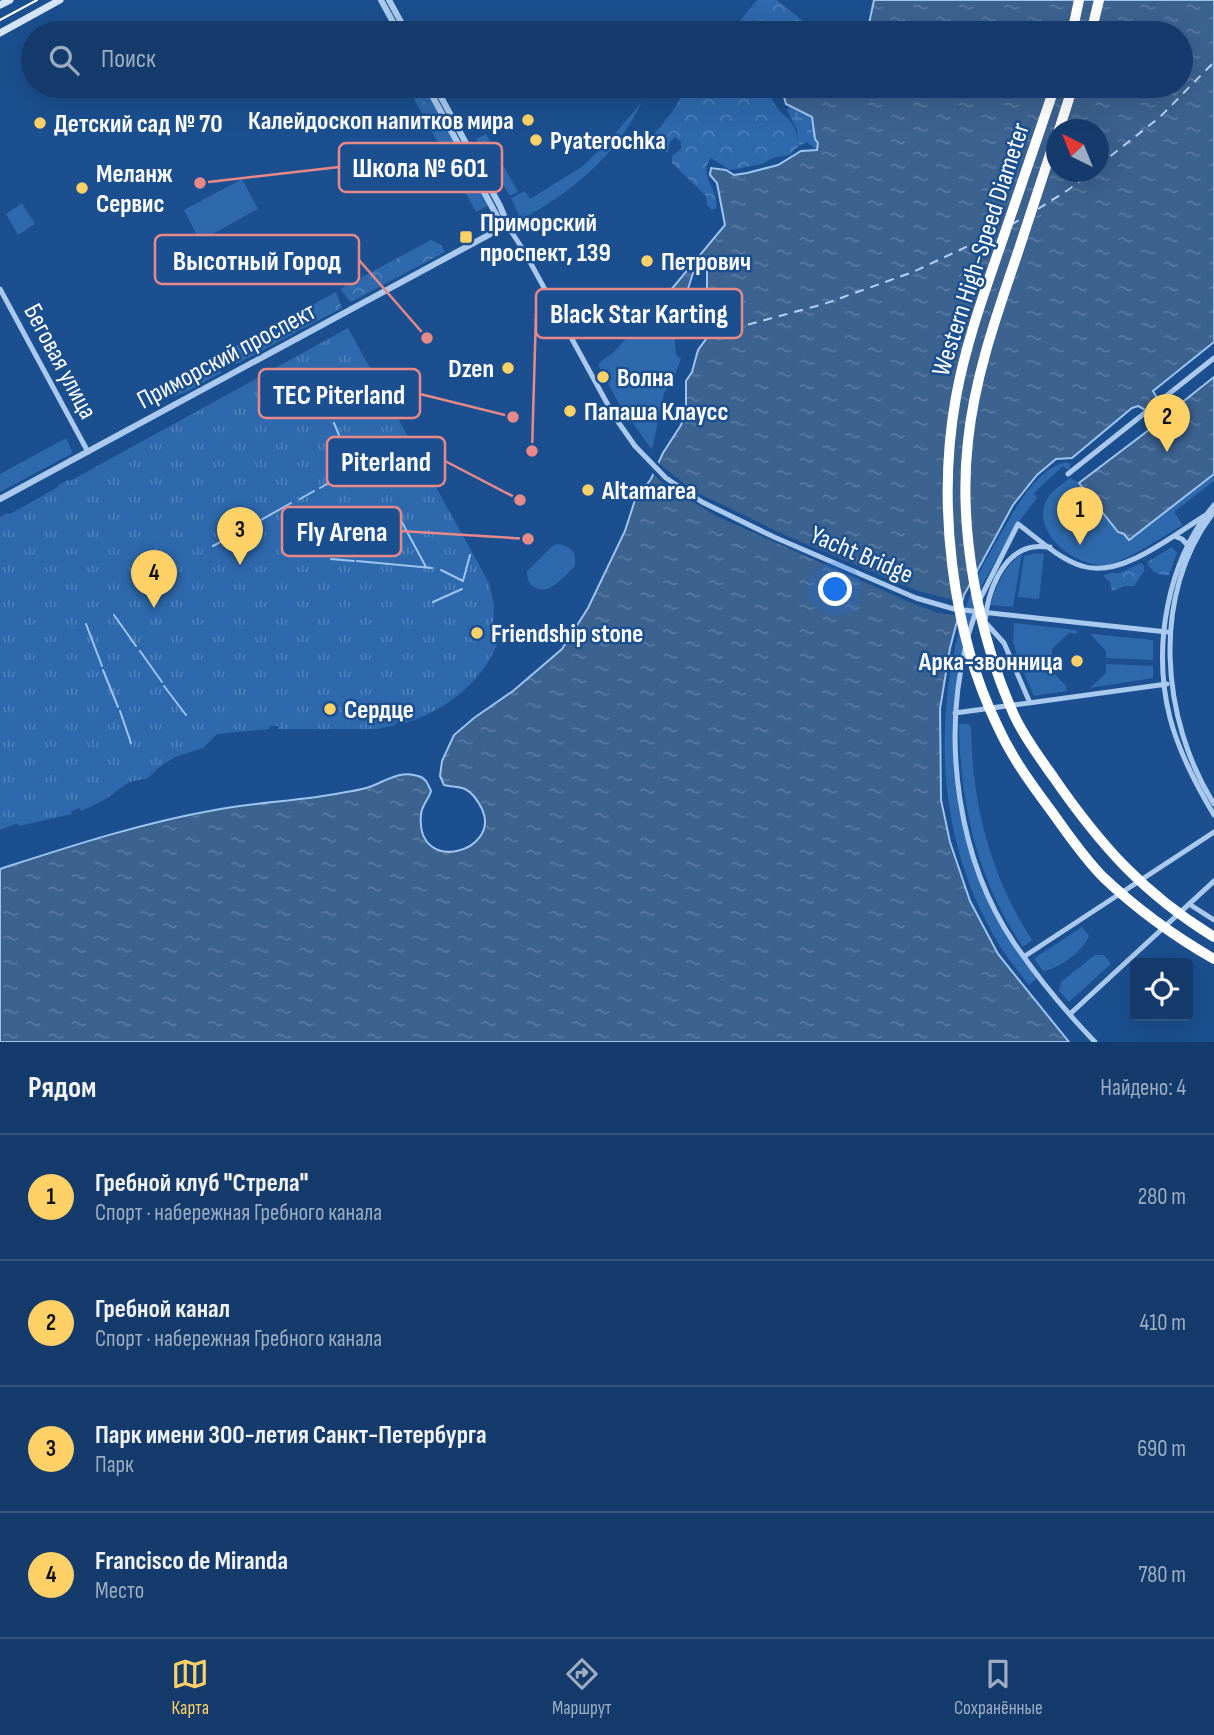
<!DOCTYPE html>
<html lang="ru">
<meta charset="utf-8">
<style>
body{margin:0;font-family:"Sofia Sans Condensed",sans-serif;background:#1d4271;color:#f1f3f6}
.controls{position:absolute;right:21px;bottom:21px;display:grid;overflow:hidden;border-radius:7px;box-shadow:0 7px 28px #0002}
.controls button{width:63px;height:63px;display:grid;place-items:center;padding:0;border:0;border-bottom:2px solid #33557e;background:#143b6b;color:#f1f3f6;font:35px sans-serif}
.compass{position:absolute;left:1046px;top:119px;width:63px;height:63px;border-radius:50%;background:#143b6b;box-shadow:0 7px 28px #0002;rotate:317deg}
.you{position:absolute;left:836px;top:590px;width:24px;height:24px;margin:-18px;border:5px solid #fff;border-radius:50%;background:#1a73e8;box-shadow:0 0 0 10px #1a73e833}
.badge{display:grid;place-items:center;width:46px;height:46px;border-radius:50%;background:#ffd166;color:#111;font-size:23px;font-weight:700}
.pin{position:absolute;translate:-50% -58px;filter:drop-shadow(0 2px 4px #0008)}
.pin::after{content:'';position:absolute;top:37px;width:24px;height:21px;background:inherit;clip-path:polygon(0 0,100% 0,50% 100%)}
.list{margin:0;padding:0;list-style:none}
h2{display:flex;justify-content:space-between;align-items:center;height:91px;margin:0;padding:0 28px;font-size:30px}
h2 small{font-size:23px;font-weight:400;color:#9dadc1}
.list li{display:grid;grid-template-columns:46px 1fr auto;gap:21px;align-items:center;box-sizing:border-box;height:126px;padding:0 28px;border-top:2px solid #33557e}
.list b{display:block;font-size:26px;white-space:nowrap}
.list p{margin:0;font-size:23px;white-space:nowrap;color:#9dadc1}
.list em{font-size:23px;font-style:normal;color:#9dadc1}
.icon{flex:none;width:38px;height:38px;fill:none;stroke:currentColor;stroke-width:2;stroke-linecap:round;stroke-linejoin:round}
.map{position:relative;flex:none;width:1214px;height:1042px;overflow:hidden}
.search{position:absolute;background:#143b6b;box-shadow:0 7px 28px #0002;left:21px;right:21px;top:21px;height:77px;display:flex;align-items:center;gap:18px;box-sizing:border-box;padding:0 24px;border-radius:38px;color:#9dadc1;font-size:26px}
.sheet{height:595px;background:#143b6b}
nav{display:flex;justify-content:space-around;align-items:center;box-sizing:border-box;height:98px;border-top:2px solid #33557e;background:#143b6b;font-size:19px;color:#9dadc1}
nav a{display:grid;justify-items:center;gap:4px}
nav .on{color:#ffd166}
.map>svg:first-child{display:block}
.grass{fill:#2e69ad}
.forest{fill:url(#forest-crowns)}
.wetland{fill:url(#wetland-marsh)}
.park{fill:url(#park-tufts)}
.water{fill:url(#water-ripples);stroke:#9cc4f0;stroke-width:2;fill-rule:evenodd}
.pier{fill:#1b4f8f}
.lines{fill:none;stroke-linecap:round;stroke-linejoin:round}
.stream{stroke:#9cc4f0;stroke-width:2}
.ferry{stroke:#b5d3f5;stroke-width:2;stroke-dasharray:9 7;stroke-linecap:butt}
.minor{stroke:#a9c9ee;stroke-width:5}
.tertiary{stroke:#a9c9ee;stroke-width:6}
.secondary{stroke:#d6e6fa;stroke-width:7}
.motorway{stroke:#fff;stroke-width:10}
.tram{stroke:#fff;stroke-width:2}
.minor-bridge{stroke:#a9c9ee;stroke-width:5}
.motorway-bridge{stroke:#fff;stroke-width:10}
.poi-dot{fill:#ffd166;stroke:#1b4f8f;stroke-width:2.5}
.labels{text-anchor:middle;stroke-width:5;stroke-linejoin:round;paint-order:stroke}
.poi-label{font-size:26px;font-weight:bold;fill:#fff;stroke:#1b4f8f;text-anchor:start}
.street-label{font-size:26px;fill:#fff;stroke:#1b4f8f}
.leader{fill:none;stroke:#e88989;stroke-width:2.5}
.callout-dot{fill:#e88989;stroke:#1b4f8f;stroke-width:2.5}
.callout{fill:#1b4f8f;stroke:#e88989;stroke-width:2.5}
.callout-label{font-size:28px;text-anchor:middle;font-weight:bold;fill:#fff}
</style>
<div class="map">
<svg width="1214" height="1042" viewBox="0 0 1214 1042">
<defs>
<pattern id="forest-crowns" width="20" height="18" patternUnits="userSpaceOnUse" patternTransform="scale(1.75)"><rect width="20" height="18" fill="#2e69ad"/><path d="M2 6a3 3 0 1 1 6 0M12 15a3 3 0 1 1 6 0" fill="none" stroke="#4d80b9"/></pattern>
<pattern id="wetland-marsh" width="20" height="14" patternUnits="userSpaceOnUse" patternTransform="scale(1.75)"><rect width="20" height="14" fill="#2e69ad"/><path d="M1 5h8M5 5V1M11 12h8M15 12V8" fill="none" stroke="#4d80b9"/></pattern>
<pattern id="park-tufts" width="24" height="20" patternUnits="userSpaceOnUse" patternTransform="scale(1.75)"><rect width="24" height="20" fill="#2e69ad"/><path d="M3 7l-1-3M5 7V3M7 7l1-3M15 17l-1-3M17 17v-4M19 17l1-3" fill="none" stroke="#4d80b9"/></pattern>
<pattern id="water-ripples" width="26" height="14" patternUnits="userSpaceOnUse" patternTransform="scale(1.75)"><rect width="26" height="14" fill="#3c6290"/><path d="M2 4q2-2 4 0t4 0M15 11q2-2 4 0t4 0" fill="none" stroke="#597aa1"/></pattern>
</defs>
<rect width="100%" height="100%" fill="#1b4f8f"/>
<path class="grass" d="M407,86H424L489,205L476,212Z
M642,102C615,157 574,190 521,220L511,198L525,191L530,199L583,166L610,139Z
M486,134L518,192L510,196L476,139Z
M242,179L258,209L200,241L184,210Z
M22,203L35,224L18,235L6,214Z
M657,307L674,326L676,355L681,359L672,381L664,393L652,450L618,402L598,365C603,358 610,356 616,350C629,335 640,319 657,307Z
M1214,377V481L1174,512L1183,525C1166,534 1123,564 1106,565C1074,568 1026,529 1049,496C1054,489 1064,483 1070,478L1079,483L1154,426Z
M66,438L73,453L0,492V474Z
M1066,462L1071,464L1069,466L1071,468L1068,470L1063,466L1034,493L1037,498L1015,527L982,585L959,668L954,721L965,829L991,909L1004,931L1037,978L1029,985C1013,965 998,946 987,923C934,822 933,698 971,592C978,572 990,553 1000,535C1015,509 1035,470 1066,462Z
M558,544C572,546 578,554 574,567C564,576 549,597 534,587C528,583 527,578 527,571L552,546Z
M1036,553L1044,554L1039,599L1018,597L1024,556Z
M1022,554L1013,607L990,605C997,586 1004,565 1022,554Z
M1014,623L1077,630L1076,634L1069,633L1052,649V657L1017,655L1013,642Z
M1082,633L1153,640V660L1106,658V651L1090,634Z
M1019,662H1052L1051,670L1066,686L1067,691L1034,696Z
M1106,664L1153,666V678L1090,688L1106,673Z
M959,724H969L971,727C972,803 990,875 1032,940L1023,947C977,880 960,803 959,724Z
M1082,927L1089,936C1083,951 1059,969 1043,971L1035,960L1036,957Z
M1095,955H1104L1111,964L1069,1002L1059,991L1061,982Z"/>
<path class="forest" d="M757,0H777L818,33H730Z
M409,86H416L479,203L474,206Z
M688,86H777L772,99C783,122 795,113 799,146L789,155L773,158L762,164L730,170L711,158C697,175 720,190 716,208L712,210L707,205L706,196L672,163V156L681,149V142L675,137L670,142L668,153L649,141L672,112Z
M431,240L441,245L445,252L351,302L340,289Z
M336,292L342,308L236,364L227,351Z
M202,364L222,372L186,392L169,398L162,385Z
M1172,547L1177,553L1169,575C1159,576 1151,572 1147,562Z
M1141,563L1144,566V571L1134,586H1125L1112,591L1110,582L1103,576L1110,573H1119Z"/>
<path class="wetland" d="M789,107L812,117L815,139L818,143L817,150L807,142L799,146L797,130L787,110Z"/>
<path class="park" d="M348,328L489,583L494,606L493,628L499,633L494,643L497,644C483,682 443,712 405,723L404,721L395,723L396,725L377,729H278V726H270L269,729L217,734L203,748L175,757L158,768L148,778L129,782L104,800L81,811L80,808L71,811L72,814L19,826L18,823L0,830V517L8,513L10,514L58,487V485L68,480L70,481Z"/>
<path class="water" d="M874,0H1214V342L1153,391L1160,403L1170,412L1214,377V474L1129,540L1124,534L1118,532L1079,483L1154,426C1153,417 1147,410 1138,406L1132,408L1072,458L1056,459L1037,475L1013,505L964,595L950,648L940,709L941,800L950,842L970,901L998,954L1069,1042H0V869C71,846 141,823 215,810C257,802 300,801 341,793C351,791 363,790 372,786C387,780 401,770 418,776C426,778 428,784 431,791C429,799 421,806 421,815C415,876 502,852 482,809C478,801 473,793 465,789C458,786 451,787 444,785L440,776L442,761L454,735L474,718L513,691L562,649L588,608L625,531L635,500L651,479L663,453L681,425L686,410V381L692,372L698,350L706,339L708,330V316L702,305L707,294V267L698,264L695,267L684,301L680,304L672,302L668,297L670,291L725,225L717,183L710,175L711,168L726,170L734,175L747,173L778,165L801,151L817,150L818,143L815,139L812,117L786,104L784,97L786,86H1181V33H867ZM1056,130H1098V172H1056Z"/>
<path class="pier" d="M656,461L692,490L787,536L918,591L966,603L962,616L938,613L907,601L716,516L664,484L651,472Z"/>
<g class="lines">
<path class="stream" d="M334,423L339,435
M343,442L353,463
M320,488L341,476L353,463L360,460H371L405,442
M300,499L314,491
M397,513L426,567
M254,524L291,503
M213,546L246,528
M331,559L354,561
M357,561L432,568
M441,570L463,581L470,555
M433,602L462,589
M114,615L136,646
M86,624L102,666
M140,651L162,682
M103,670L118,707
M164,686L186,715
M120,711L131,743"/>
<path class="ferry" d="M1098,166L1160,117L1214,62
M1038,209L1068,190L1092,172
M1011,225L1024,217
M717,333L824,304L913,272L1000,231"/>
<path class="minor" d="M507,225L524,251L614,416L635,446
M0,289L88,452
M1068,474L1214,358
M1214,505C1167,561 1152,647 1170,718C1179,752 1196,785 1214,815
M1214,512C1150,594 1161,720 1214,804
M1174,536L1182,539L1190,548
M980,599L1018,524C1037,538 1059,559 1082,566C1121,579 1173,535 1206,515L1210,517
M1101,625L1167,632
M968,636L977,608
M966,645C942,742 958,860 1014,943C1038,978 1066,1012 1095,1042
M1030,703L1004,643L985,622C987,595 1001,552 1033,547C1039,546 1045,547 1050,547
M955,713L1167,684
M1189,904L1214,920
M1025,956L1214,832
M1070,1014L1214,881"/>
<path class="tertiary" d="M381,0L399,33
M389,0L407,33
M427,86L498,218L507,225
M435,86L500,206L507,223
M0,499L507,225"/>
<path class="secondary" d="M0,5L10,0
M0,33L60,0"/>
<path class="motorway" d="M1072,33L1079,0
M1091,33L1099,0
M1059,130L1073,86"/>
<path class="tram" d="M0,20L37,0"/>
<path class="minor-bridge" d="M635,446L666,478L702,502L774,537L916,598L954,609L1101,625"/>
<path class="motorway-bridge" d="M1055,86C1036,141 1017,196 999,250C982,299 965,347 956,397C937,502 951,631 998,727C1012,758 1032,785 1052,812C1068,834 1084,858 1104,878C1138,910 1174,936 1214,959
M1056,136C1043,175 1031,213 1018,252C997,314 975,375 968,441C958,529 978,635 1014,715C1024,737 1040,758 1054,778C1101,846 1143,893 1214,937"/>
</g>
<g class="poi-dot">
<circle cx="528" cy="120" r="7"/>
<circle cx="40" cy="123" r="7"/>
<circle cx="536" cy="140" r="7"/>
<circle cx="82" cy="188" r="7"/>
<rect x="459" y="230" width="14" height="14" rx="3.5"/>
<circle cx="647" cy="261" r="7"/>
<circle cx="508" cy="368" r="7"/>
<circle cx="603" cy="377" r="7"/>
<circle cx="570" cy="411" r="7"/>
<circle cx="588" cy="490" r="7"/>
<circle cx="477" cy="633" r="7"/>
<circle cx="1077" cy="661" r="7"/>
<circle cx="330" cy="709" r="7"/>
</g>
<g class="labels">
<g class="poi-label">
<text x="514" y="129" text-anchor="end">Калейдоскоп напитков мира</text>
<text x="54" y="132">Детский сад № 70</text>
<text x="550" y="149">Pyaterochka</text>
<text x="96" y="182">Меланж<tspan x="96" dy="30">Сервис</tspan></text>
<text x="480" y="231">Приморский<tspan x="480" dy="30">проспект, 139</tspan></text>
<text x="661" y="270">Петрович</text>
<text x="494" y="377" text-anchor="end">Dzen</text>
<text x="617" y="386">Волна</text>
<text x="584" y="420">Папаша Клаусс</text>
<text x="602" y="499">Altamarea</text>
<text x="491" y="642">Friendship stone</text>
<text x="1063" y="670" text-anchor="end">Арка-звонница</text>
<text x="344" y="718">Сердце</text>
</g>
<g class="street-label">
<text transform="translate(980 249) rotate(-72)" y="9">Western High-Speed Diameter</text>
<text transform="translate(226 355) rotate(-28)" y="9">Приморский проспект</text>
<text transform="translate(61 361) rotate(62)" y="9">Беговая улица</text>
<text transform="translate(862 554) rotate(23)" y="9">Yacht Bridge</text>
</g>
</g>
<path class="leader" d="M200 183L339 167M427 338L359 260M532 451L536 313M513 417L420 394M520 500L445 461M528 539L401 531"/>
<g class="callout-dot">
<circle cx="200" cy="183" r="7"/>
<circle cx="427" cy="338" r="7"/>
<circle cx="532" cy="451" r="7"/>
<circle cx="513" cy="417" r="7"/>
<circle cx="520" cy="500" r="7"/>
<circle cx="528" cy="539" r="7"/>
</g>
<g class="callout">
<rect x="339" y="143" width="163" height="49" rx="7"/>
<rect x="155" y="235" width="204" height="49" rx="7"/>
<rect x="536" y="289" width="206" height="49" rx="7"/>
<rect x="259" y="369" width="161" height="49" rx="7"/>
<rect x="327" y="437" width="118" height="49" rx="7"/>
<rect x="282" y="507" width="119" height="49" rx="7"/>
</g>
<g class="callout-label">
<text x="420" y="177">Школа № 601</text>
<text x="257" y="270">Высотный Город</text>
<text x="639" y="323">Black Star Karting</text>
<text x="339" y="404">TEC Piterland</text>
<text x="386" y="471">Piterland</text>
<text x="342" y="541">Fly Arena</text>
</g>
</svg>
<div class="controls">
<button><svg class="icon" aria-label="locate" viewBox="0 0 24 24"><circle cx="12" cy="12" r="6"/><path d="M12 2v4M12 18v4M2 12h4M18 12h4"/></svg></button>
</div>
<svg class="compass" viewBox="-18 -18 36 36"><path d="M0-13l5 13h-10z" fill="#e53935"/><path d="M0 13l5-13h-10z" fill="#9dadc1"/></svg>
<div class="you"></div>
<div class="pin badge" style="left:1080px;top:545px">1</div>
<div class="pin badge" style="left:1167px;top:452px">2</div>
<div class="pin badge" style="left:240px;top:565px">3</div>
<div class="pin badge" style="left:154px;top:608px">4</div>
<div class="search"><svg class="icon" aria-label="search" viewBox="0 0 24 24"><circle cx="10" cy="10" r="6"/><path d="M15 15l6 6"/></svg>Поиск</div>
</div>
<section class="sheet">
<h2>Рядом<small>Найдено: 4</small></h2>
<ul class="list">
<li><span class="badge">1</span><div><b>Гребной клуб &quot;Стрела&quot;</b><p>Спорт · набережная Гребного канала</p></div><em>280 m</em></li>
<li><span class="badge">2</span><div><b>Гребной канал</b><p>Спорт · набережная Гребного канала</p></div><em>410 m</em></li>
<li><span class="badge">3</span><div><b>Парк имени 300-летия Санкт-Петербурга</b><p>Парк</p></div><em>690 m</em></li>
<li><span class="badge">4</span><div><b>Francisco de Miranda</b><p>Место</p></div><em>780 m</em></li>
</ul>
</section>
<nav>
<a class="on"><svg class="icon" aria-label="map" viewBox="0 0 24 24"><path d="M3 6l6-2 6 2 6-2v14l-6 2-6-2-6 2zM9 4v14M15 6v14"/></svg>Карта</a>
<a><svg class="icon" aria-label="directions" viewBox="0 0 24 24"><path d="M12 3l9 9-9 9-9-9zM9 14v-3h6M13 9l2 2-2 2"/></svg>Маршрут</a>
<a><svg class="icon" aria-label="saved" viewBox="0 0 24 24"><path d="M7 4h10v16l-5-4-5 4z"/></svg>Сохранённые</a>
</nav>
